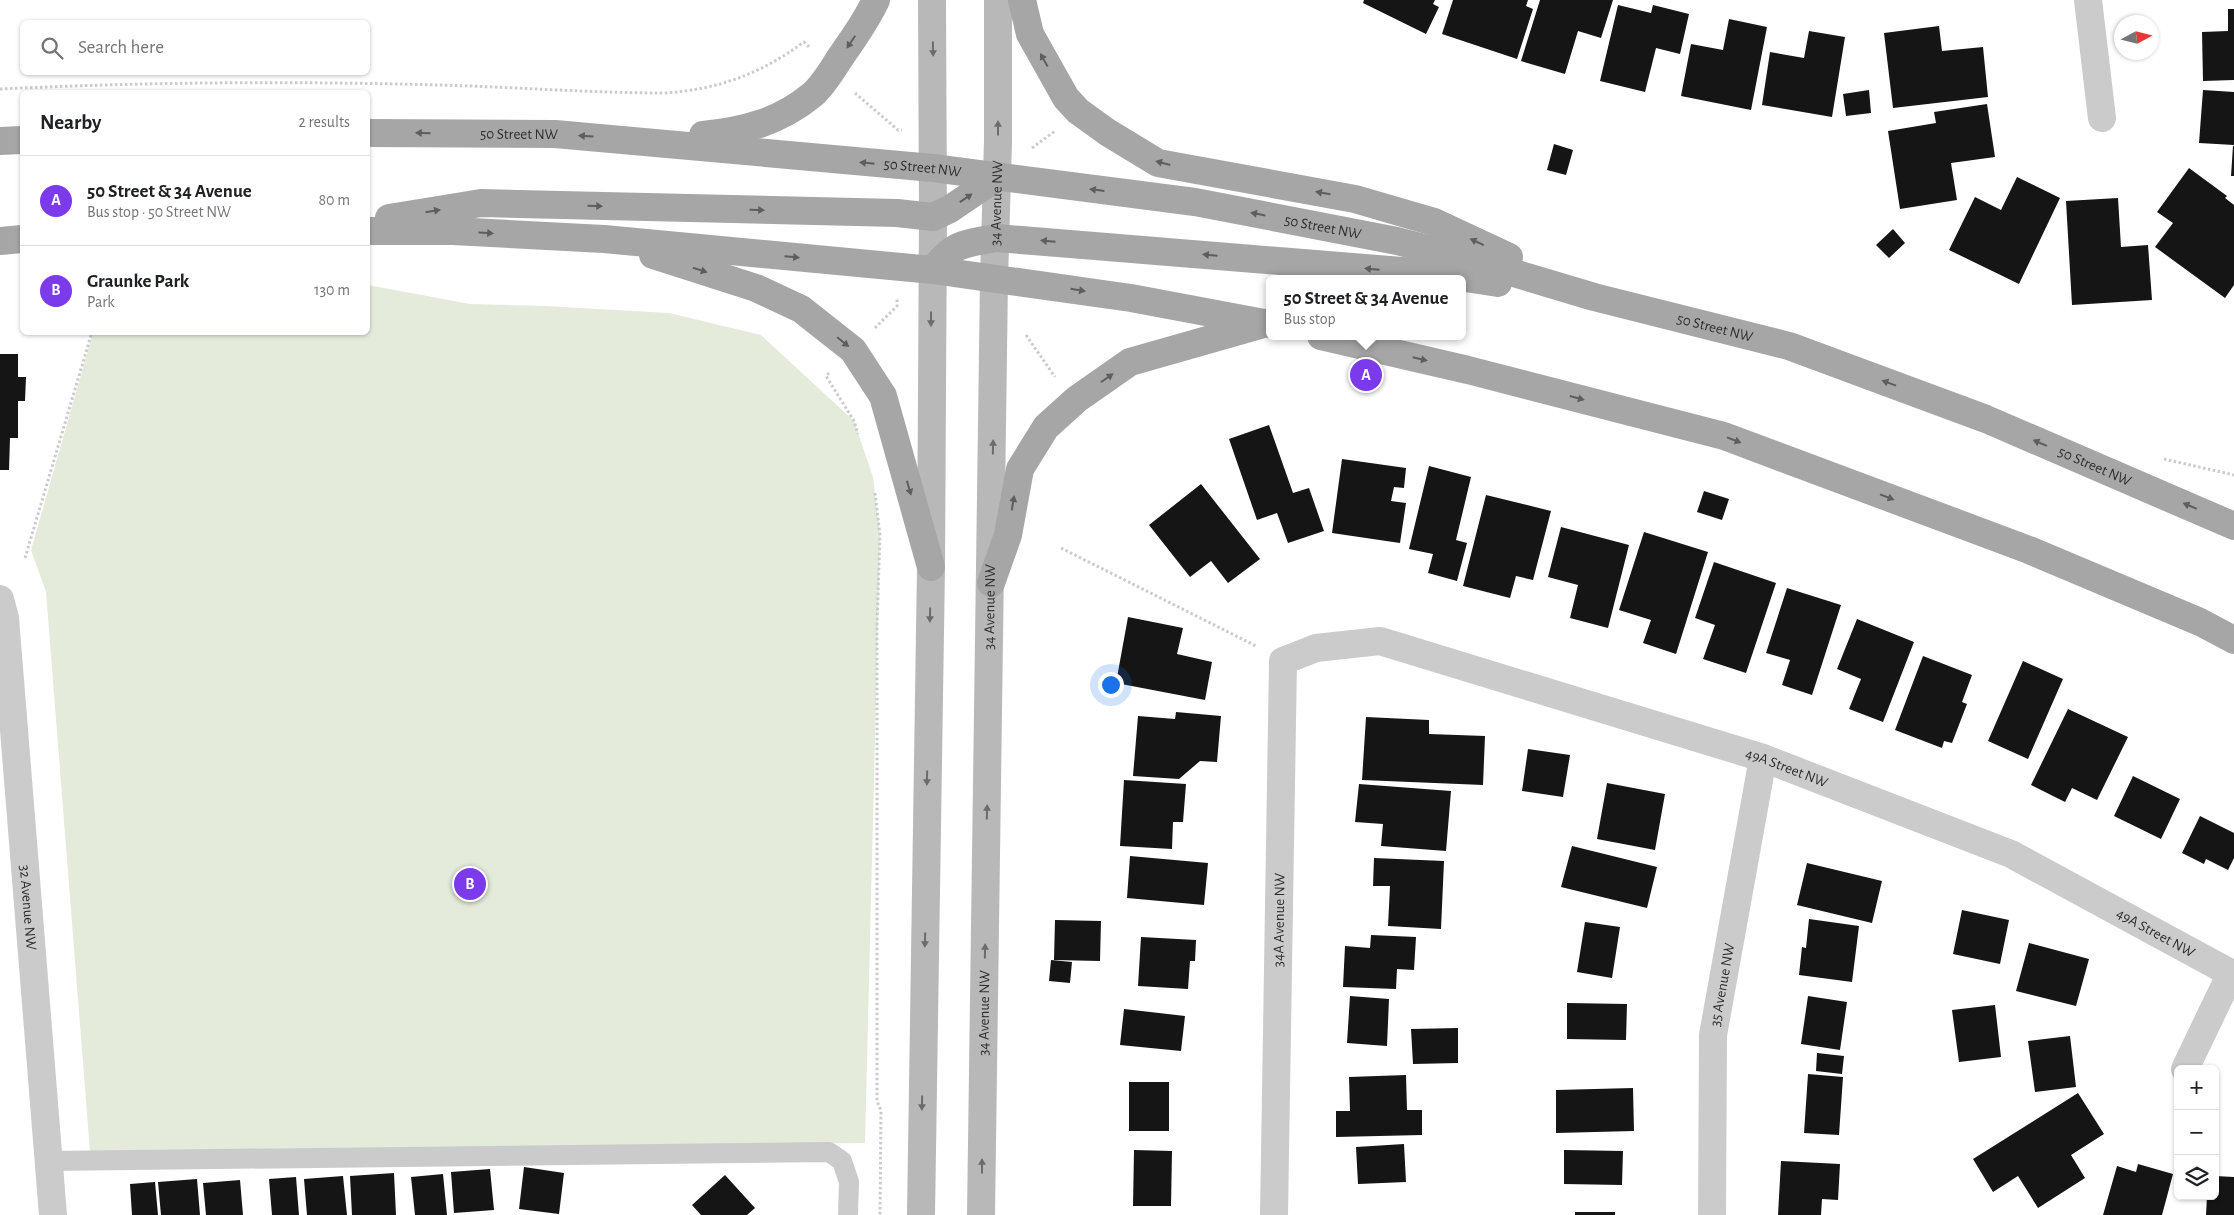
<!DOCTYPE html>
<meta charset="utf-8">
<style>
body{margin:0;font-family:"Alegreya Sans",sans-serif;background:#f2f2f2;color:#202124}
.controls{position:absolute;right:15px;bottom:15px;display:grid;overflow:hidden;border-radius:8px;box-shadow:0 1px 4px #0004}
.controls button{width:45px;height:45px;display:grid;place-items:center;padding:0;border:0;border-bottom:1px solid #e0e0e0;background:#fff;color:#202124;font:25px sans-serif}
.compass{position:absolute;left:2114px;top:15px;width:45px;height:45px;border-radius:50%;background:#fff;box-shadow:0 1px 4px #0004;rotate:83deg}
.you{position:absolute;left:1110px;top:684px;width:18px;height:18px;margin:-12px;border:4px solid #fff;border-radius:50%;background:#1a73e8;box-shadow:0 0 0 8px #1a73e833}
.badge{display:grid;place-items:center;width:32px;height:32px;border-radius:50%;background:#7c3aed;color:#fff;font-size:16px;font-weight:700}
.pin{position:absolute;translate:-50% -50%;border:2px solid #fff;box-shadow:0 1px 5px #0006}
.popup{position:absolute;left:1266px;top:275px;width:200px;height:65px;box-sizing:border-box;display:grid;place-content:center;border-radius:8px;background:#fff;filter:drop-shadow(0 1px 4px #0005);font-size:16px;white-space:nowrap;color:#757577}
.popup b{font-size:19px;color:#202124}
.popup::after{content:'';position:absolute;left:50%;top:100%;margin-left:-10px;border:10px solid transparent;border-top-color:#fff}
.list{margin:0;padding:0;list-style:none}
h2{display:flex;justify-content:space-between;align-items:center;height:65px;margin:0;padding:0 20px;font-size:21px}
h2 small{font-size:16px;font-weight:400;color:#757577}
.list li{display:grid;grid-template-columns:32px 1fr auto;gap:15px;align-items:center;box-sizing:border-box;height:90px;padding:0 20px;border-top:1px solid #e0e0e0}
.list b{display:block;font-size:19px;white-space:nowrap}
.list p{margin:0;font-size:16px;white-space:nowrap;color:#757577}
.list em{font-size:16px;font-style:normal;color:#757577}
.icon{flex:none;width:28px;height:28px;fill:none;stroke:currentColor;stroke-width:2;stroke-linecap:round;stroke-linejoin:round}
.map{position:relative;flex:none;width:2234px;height:1215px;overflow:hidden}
.search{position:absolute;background:#fff;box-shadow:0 1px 4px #0004;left:20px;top:20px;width:350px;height:55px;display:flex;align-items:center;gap:12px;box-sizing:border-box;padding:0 18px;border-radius:8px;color:#757577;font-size:19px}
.panel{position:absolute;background:#fff;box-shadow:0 1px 4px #0004;left:20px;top:90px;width:350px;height:245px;border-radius:8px}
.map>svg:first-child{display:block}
.green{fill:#e5ebdb}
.building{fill:#151515}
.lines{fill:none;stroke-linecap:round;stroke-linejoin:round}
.path{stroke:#cbcbcb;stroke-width:3;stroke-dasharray:2.5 2.5;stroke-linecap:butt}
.lane{stroke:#cbcbcb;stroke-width:20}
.street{stroke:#cbcbcb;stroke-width:28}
.secondary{stroke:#b8b8b8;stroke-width:28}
.primary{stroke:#a6a6a6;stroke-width:28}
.oneway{fill:#5e5e5e}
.oneway2{fill:#6c6c6c}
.labels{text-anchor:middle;stroke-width:5;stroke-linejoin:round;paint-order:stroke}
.street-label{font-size:15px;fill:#2e2e2e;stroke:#fff}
</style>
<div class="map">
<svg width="2234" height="1215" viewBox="0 0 2234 1215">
<rect width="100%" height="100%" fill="#fff"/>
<path class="green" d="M368,285L470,304L546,306L669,313L761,335L854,421L873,477L880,535L865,1143L90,1152L46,592L31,550L93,333L368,332Z"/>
<path class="building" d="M1364,0H1435L1433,4L1439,7L1426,34L1363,3Z
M1453,0H1528L1526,6L1533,9L1517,59L1442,34Z
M1540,0H1613L1601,38L1578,31L1565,74L1521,61Z
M1618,5L1651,13L1653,5L1689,14L1680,54L1656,48L1645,92L1600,81Z
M2228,9H2234V80L2203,81L2202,32L2228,31Z
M1729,19L1767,27L1751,110L1681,96L1691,44L1723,50Z
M1939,26L1942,51L1983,47L1988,97L1893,108L1884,33Z
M1809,31L1845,37L1832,117L1762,105L1770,52L1804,58Z
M1869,90L1871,113L1846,116L1843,94Z
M2203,90L2234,92V145L2199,143Z
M1987,104L1995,157L1951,163L1957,200L1900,209L1888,131L1936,123L1934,112Z
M1554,144L1573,150L1566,175L1547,170Z
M2233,146H2234V176H2231Z
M2189,168L2227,196L2225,198L2234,205V285L2225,298L2155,247L2173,223L2157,212Z
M2017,177L2060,198L2019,284L1949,250L1975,197L2001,210Z
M2118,198L2121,247L2148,245L2152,300L2072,305L2066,201Z
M1893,229L1905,243L1889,258L1876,245Z
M0,354H18V377H26L25,401H18V438H10L9,470H0Z
M1269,425L1293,493L1309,488L1324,531L1288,543L1277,513L1257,520L1229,439Z
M1342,459L1406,468L1404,488L1394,487L1391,501L1406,503L1400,543L1332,533Z
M1429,466L1471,477L1456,540L1467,543L1457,581L1428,573L1433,554L1409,549Z
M1201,484L1260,559L1228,583L1211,561L1190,577L1149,525Z
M1704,491L1729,499L1722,520L1697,512Z
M1486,495L1551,511L1533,580L1516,576L1510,598L1463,586Z
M1561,527L1629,545L1608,628L1570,618L1578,585L1548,577Z
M1644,532L1708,552L1676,654L1643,643L1651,620L1619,610Z
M1714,562L1776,583L1746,673L1703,659L1715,625L1695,618Z
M1787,588L1841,605L1812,695L1782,685L1790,660L1766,653Z
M1128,617L1183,628L1177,654L1212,662L1205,700L1116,683Z
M1857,619L1914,642L1883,722L1849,709L1861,679L1837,669Z
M1923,656L1972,675L1962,702L1967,704L1952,743L1944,741L1942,748L1895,730Z
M2023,661L2063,679L2028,759L1988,741Z
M2068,709L2128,737L2097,800L2072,788L2065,802L2031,785Z
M1176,712L1221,716L1217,762L1200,761L1179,779L1133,776L1138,716L1175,719Z
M1366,717L1429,720V734L1485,736L1483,785L1362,780Z
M1528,749L1570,755L1563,797L1522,791Z
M2133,776L2180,799L2161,839L2114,816Z
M1124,780L1186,784L1183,822H1173L1172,849L1120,846Z
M1607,783L1665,794L1655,850L1597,839Z
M1359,784L1451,791L1446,851L1381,846L1383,824L1355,822Z
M2200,816L2234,833V858L2228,870L2206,859L2204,864L2182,853Z
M1572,846L1657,867L1647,908L1561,887Z
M1130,856L1208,863L1204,905L1127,898Z
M1374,858L1444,861L1441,929L1388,926L1390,886H1373Z
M1807,863L1882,881L1872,923L1797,905Z
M1962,910L2009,920L2000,964L1953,954Z
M1809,919L1859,926L1852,982L1799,975L1802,947L1806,948Z
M1055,920L1101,921L1100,961L1054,960Z
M1585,922L1620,927L1612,978L1577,972Z
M1371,935L1416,937L1414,970L1397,969L1396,989L1343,987L1345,946L1370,948Z
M1141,937L1196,940L1195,961H1190L1188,989L1138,986Z
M2029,943L2089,959L2076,1006L2016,991Z
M1051,960L1072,962L1070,983L1049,981Z
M1350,996L1389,999L1387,1046L1347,1043Z
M1808,996L1847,1002L1840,1050L1801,1044Z
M1567,1003L1627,1004L1626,1040L1567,1039Z
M1995,1005L2001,1057L1959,1062L1952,1010Z
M1124,1009L1185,1016L1181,1051L1120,1045Z
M1458,1028V1063L1413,1064L1411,1029Z
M2070,1036L2076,1087L2035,1092L2028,1041Z
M1817,1053L1844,1056L1842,1074L1816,1071Z
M1808,1074L1843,1077L1839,1135L1804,1133Z
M1406,1075L1407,1110H1422V1135L1336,1137V1111H1350L1349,1077Z
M1129,1082H1169V1131H1129Z
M1633,1088L1634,1131L1556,1133V1090Z
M2078,1093L2104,1134L2071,1155L2085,1178L2038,1208L2018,1176L1993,1192L1973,1159Z
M1404,1144L1406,1182L1358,1184L1356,1147Z
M1134,1150L1172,1151L1171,1206H1133Z
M1564,1150L1623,1151L1622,1185L1564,1184Z
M1781,1161L1840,1164L1838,1200L1822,1199L1821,1215H1778Z
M2138,1164L2173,1174L2162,1215H2103L2117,1166L2136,1172Z
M524,1167L564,1173L559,1214L519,1209Z
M490,1169L494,1210L454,1213L451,1172Z
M394,1173L396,1215H352L350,1176Z
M443,1174L447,1215H415L411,1177Z
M725,1175L755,1208L747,1215H701L692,1205Z
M343,1176L347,1215H307L304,1179Z
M2215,1176L2234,1177V1215H2206L2207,1196H2215Z
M296,1177L299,1215H272L269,1179Z
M197,1179L200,1215H161L158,1182Z
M240,1180L243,1215H206L203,1183Z
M155,1182L158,1215H132L130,1184Z
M1575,1212H1615V1215H1575Z"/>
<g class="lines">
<path class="path" d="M0,89C146,82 293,81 439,85C514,87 590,93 665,93C720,89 760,74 804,42L810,48
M855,93L898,130H902
M1032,148L1055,131
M875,328L897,306V298
M1026,335L1055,377
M829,373L826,376L854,421L858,434
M2164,459L2234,475
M875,493L880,535L877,625V1101L881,1111L880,1215
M1061,548L1256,646
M25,558L92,332"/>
<path class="lane" d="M49,1161L829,1152L842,1161L849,1182L848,1215"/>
<g class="street">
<path d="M2088,0L2102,118"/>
<path id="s1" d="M0,599L5,618L53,1215"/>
<path d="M2185,1069L2231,973"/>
<path id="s2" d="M1274,1215L1283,661L1316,648L1380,641L1763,758L2011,854L2234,975"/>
<path id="s3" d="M1712,1215L1713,1035L1763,758"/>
</g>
<g class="secondary">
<path d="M921,1215L931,567L933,217L932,0"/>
<path id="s4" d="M981,1215L994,280L998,141V0"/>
</g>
<g class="primary">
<path d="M1022,0L1030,34L1066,98L1078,111L1107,132L1158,163L1355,199L1434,222L1509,257"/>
<path id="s5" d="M368,133L555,134L933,168L1195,202L1397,241L1467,259L1594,297L1789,346L1986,419L2234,526"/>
<path d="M703,135C744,131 779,122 812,95C825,84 834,66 844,52C856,35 867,19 876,0"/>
<path d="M0,141L22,140"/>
<path d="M389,218L481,203L897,213L933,217L950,209L997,177"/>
<path d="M368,231H453L604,239L933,270L1131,298L1270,324"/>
<path d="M0,241L22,239"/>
<path d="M653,255L756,288L801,309L853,350L883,396L931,567"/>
<path d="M933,270C954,243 963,244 996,238L1439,274L1498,283"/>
<path d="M1321,336L1468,370L1724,436L2029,550L2200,622L2234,640"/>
<path d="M991,583L1008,535L1020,469L1046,427L1077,399L1130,362L1260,325"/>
</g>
</g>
<defs><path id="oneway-solid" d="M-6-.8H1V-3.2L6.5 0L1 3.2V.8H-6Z" transform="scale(1.25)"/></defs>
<g class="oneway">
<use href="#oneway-solid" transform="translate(851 42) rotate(124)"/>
<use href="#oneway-solid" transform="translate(1044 60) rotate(-119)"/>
<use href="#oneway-solid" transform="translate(423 133) rotate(-179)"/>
<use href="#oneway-solid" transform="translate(586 136) rotate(-176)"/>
<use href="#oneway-solid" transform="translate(867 163) rotate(-174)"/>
<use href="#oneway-solid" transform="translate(1163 163) rotate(-165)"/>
<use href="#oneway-solid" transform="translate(1097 190) rotate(-173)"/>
<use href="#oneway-solid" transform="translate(1323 193) rotate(-170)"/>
<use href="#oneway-solid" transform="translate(966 198) rotate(-34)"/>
<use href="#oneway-solid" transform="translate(595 206) rotate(1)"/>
<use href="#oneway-solid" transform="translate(757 210) rotate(1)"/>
<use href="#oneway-solid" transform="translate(433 211) rotate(-9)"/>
<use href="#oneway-solid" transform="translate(1258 214) rotate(-169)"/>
<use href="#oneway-solid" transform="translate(486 233) rotate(3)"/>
<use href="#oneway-solid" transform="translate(1048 241) rotate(-175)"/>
<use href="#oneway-solid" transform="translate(1477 242) rotate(-155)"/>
<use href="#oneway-solid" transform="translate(1210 255) rotate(-175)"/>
<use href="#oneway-solid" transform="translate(792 257) rotate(5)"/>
<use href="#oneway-solid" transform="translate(1372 269) rotate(-175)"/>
<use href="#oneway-solid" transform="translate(700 270) rotate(18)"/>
<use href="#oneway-solid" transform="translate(1078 290) rotate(9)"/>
<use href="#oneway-solid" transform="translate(843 342) rotate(39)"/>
<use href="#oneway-solid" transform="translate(1420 359) rotate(13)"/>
<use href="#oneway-solid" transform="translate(1107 378) rotate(-35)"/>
<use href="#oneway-solid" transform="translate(1889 383) rotate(-160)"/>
<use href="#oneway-solid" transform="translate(1577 398) rotate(15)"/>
<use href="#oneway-solid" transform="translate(1734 440) rotate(21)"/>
<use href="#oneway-solid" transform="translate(2040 443) rotate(-157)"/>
<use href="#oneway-solid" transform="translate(909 488) rotate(74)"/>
<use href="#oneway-solid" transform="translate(1887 497) rotate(21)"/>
<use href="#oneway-solid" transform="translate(1013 503) rotate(-80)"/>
<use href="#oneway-solid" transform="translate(2190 506) rotate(-157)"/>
</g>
<g class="oneway2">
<use href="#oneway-solid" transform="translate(933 49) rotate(89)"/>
<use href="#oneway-solid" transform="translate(998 128) rotate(-90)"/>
<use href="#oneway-solid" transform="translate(931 319) rotate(90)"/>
<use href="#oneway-solid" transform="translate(993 447) rotate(-89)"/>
<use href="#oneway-solid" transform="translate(930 615) rotate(91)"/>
<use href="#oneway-solid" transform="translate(927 778) rotate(91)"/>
<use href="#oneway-solid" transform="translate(987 812) rotate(-89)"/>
<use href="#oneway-solid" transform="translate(925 940) rotate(91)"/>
<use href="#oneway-solid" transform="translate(985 951) rotate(-89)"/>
<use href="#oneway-solid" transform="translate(922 1103) rotate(91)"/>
<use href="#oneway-solid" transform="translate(982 1166) rotate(-90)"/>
</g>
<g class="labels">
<g class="street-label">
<text dy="5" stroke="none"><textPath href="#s5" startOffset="151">50 Street NW</textPath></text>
<text dy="5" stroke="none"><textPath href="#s5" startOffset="556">50 Street NW</textPath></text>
<text dy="5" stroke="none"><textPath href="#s4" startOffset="1012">34 Avenue NW</textPath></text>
<text dy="5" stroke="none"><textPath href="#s5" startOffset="961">50 Street NW</textPath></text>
<text dy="5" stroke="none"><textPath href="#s5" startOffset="1366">50 Street NW</textPath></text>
<text dy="5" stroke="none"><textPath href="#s5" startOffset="1771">50 Street NW</textPath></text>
<text dy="5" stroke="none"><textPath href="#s4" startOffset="608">34 Avenue NW</textPath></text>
<text dy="5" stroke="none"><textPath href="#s2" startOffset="1080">49A Street NW</textPath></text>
<text dy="5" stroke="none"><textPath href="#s1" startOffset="310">32 Avenue NW</textPath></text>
<text dy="5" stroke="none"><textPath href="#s2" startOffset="295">34A Avenue NW</textPath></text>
<text dy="5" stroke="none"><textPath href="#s2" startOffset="1485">49A Street NW</textPath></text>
<text dy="5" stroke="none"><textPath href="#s3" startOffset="231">35 Avenue NW</textPath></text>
<text dy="5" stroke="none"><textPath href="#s4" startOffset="202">34 Avenue NW</textPath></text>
</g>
</g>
</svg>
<div class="controls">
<button>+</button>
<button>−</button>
<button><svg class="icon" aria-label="layers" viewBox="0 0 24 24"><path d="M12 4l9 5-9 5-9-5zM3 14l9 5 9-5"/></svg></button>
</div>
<svg class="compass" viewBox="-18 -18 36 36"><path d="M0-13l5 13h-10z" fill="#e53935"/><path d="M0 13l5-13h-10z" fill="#757577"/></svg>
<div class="you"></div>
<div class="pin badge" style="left:1366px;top:375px">A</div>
<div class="popup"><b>50 Street &amp; 34 Avenue</b>Bus stop</div>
<div class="pin badge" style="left:470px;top:884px">B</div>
<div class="search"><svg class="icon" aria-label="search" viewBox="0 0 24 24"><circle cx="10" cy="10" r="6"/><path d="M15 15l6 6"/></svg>Search here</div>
<section class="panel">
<h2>Nearby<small>2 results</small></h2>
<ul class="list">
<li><span class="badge">A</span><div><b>50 Street &amp; 34 Avenue</b><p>Bus stop · 50 Street NW</p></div><em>80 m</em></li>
<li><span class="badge">B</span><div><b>Graunke Park</b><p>Park</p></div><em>130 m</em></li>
</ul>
</section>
</div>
